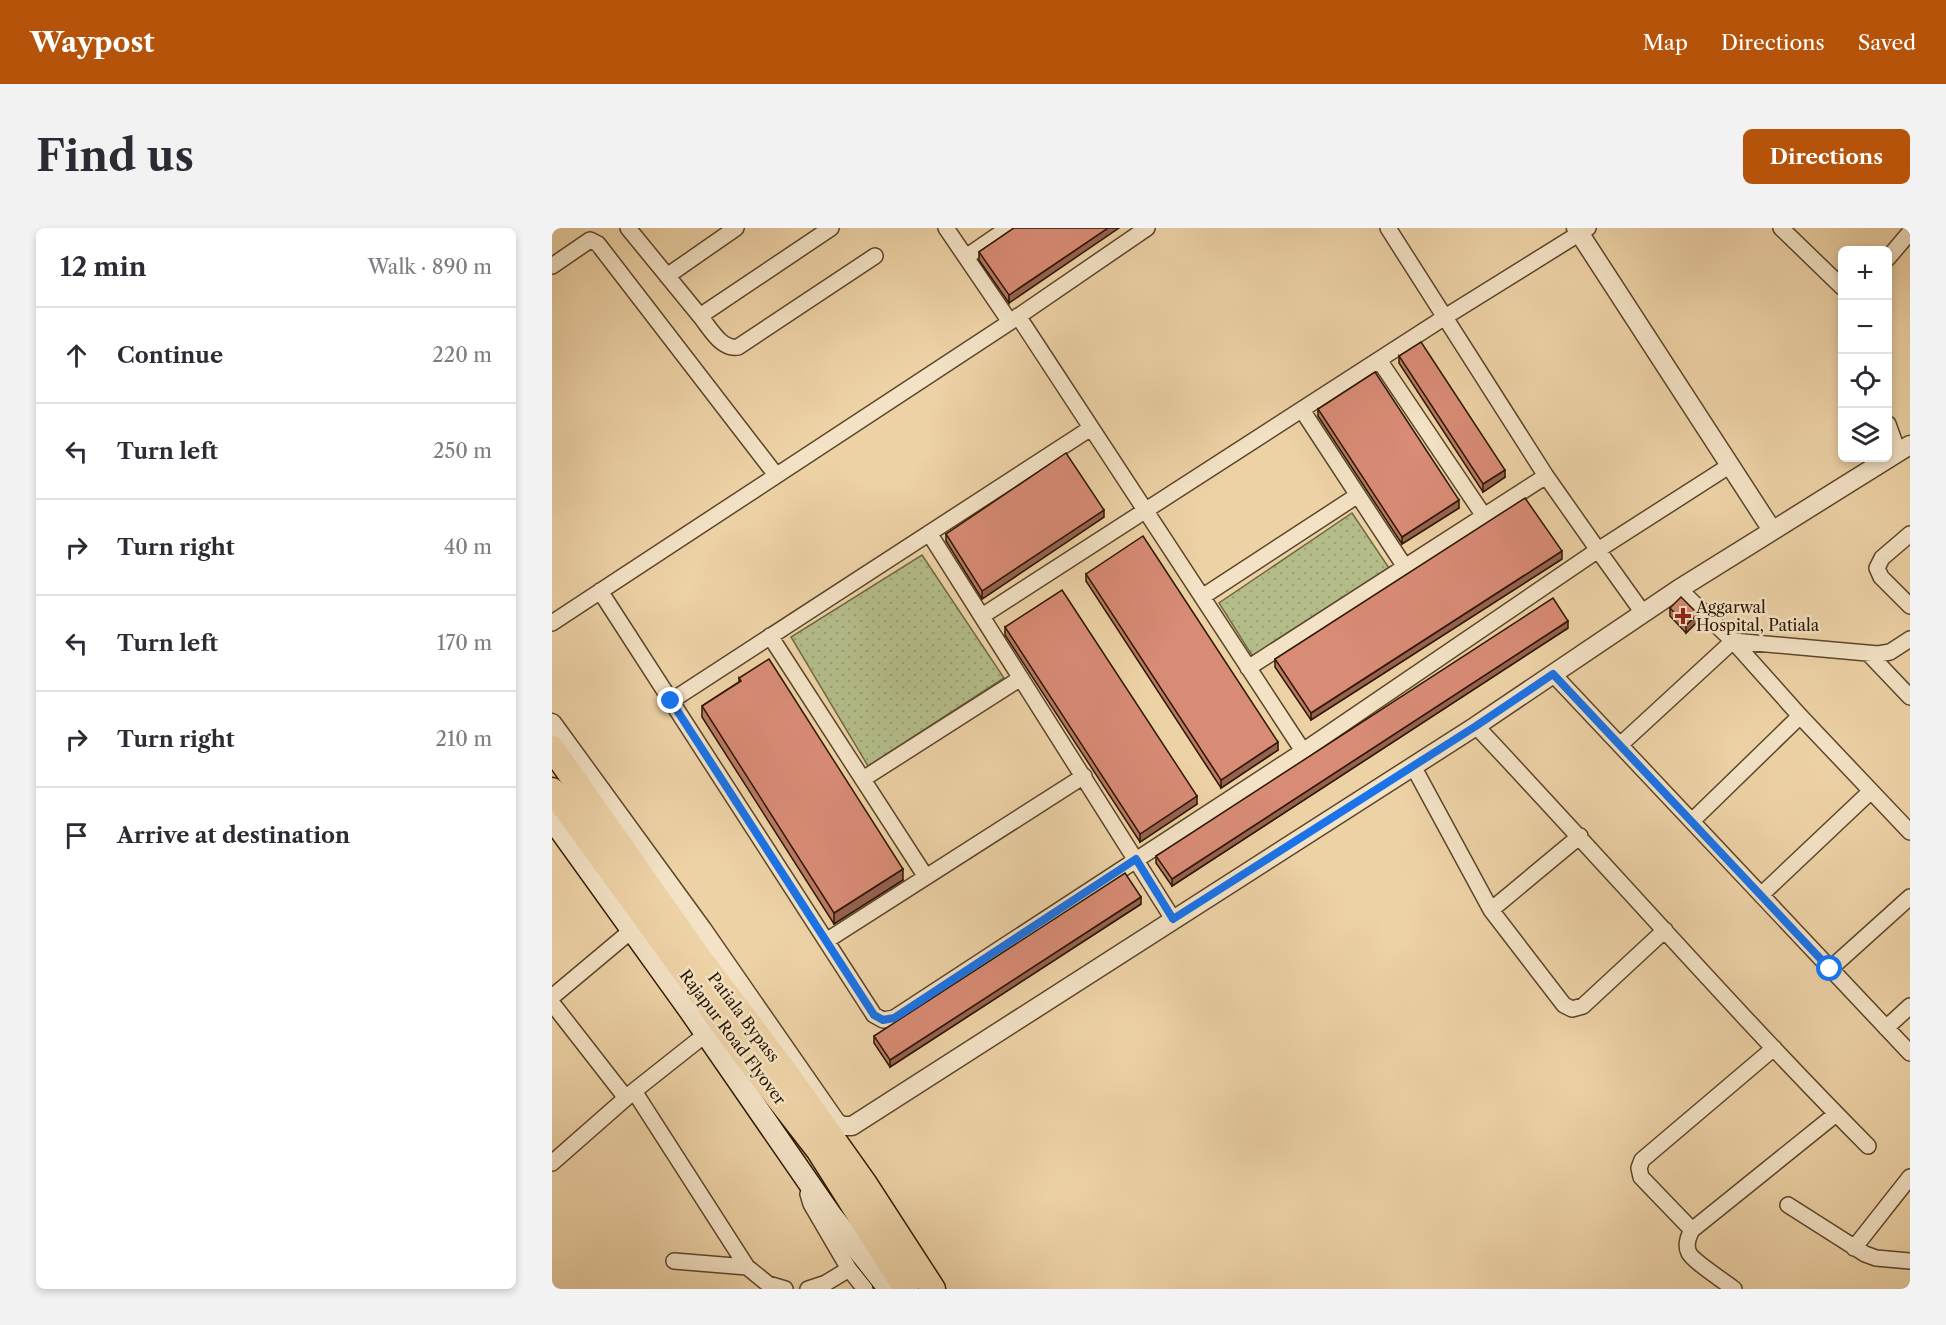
<!DOCTYPE html>
<meta charset="utf-8">
<style>
body{margin:0;font-family:"Libre Caslon Text",serif;background:#f2f2f3;color:#2b2b33}
.controls{position:absolute;right:18px;top:18px;display:grid;overflow:hidden;border-radius:9px;box-shadow:0 3px 9px #0003}
.controls button{width:54px;height:54px;display:grid;place-items:center;padding:0;border:0;border-bottom:2px solid #e1e1e2;background:#fff;color:#2b2b33;font:30px sans-serif}
.stop{position:absolute;width:18px;height:18px;margin:-14px;border:4px solid #1a73e8;border-radius:50%;background:#fff}
.stop.end{background:#1a73e8;border-color:#fff;box-shadow:0 2px 6px #0008}
.list{margin:0;padding:0;list-style:none}
h2{display:flex;justify-content:space-between;align-items:center;height:78px;margin:0;padding:0 24px;font-size:26px}
h2 small{font-size:20px;font-weight:400;color:#7c7c81}
.list li{display:grid;grid-template-columns:39px 1fr auto;gap:18px;align-items:center;box-sizing:border-box;height:96px;padding:0 24px;border-top:2px solid #e1e1e2}
.list b{display:block;font-size:22px;white-space:nowrap}
.list em{font-size:20px;font-style:normal;color:#7c7c81}
.icon{flex:none;width:33px;height:33px;fill:none;stroke:currentColor;stroke-width:2;stroke-linecap:round;stroke-linejoin:round}
.map{position:relative;flex:none;width:1358px;height:1061px;overflow:hidden;border-radius:9px}
header{display:flex;align-items:center;gap:36px;box-sizing:border-box;height:84px;padding:0 30px;background:#b45309;color:#fff}
header strong{font-size:28px}
nav{display:flex;gap:33px;margin-inline-start:auto;font-size:21px}
.intro{display:flex;align-items:center;justify-content:space-between;box-sizing:border-box;height:144px;padding:0 36px}
h1{margin:0;font-size:42px}
.button{padding:15px 27px;border-radius:9px;background:#b45309;color:#fff;font-size:21px;font-weight:700}
main{display:flex;gap:36px;padding:0 36px}
aside{flex:1;background:#fff;border-radius:9px;box-shadow:0 3px 9px #0003}
.map>svg:first-child{display:block}
.grass{fill:url(#grass-dots);stroke:#706a45;stroke-width:1.5}
.lines{fill:none;stroke-linecap:round;stroke-linejoin:round}
.minor-casing{stroke:#5c462a;stroke-width:18}
.tertiary-casing{stroke:#5c462a;stroke-width:21}
.secondary-casing{stroke:#2c1800;stroke-width:24}
.trunk-casing{stroke:#2c1800;stroke-width:27}
.minor{stroke:#f3e2c5;stroke-width:15}
.tertiary{stroke:#f3e2c5;stroke-width:18}
.secondary{stroke:#f3e2c5;stroke-width:21}
.trunk{stroke:#edd2a6;stroke-width:24}
.wall{fill:#ba7865;stroke:#2c1800;stroke-width:1.5}
.shaded-wall{fill:#976152;stroke:#2c1800;stroke-width:1.5}
.building{fill:#d88b75;stroke:#2c1800;stroke-width:1.5}
.route{stroke:#1a73e8;stroke-width:8}
.poi-dot{fill:#8f2418;stroke:#f3e2c5;stroke-width:2}
.labels{text-anchor:middle;stroke-width:5;stroke-linejoin:round;paint-order:stroke}
.poi-label{font-size:16px;fill:#2c1800;stroke:#f3e2c5;text-anchor:start}
.street-label{font-size:16px;fill:#2c1800;stroke:#f3e2c5}
</style>
<header>
<strong>Waypost</strong>
<nav><a>Map</a><a>Directions</a><a>Saved</a></nav>
</header>
<div class="intro"><h1>Find us</h1><a class="button">Directions</a></div>
<main>
<aside>
<h2>12 min<small>Walk · 890 m</small></h2>
<ul class="list">
<li><svg class="icon" aria-label="ahead" viewBox="0 0 24 24"><path d="M12 20V5M6 11l6-6 6 6"/></svg><div><b>Continue</b></div><em>220 m</em></li>
<li><svg class="icon" aria-label="left" viewBox="0 0 24 24"><path d="M17 20v-9H6M10 6l-5 5 5 5"/></svg><div><b>Turn left</b></div><em>250 m</em></li>
<li><svg class="icon" aria-label="right" viewBox="0 0 24 24"><path d="M7 20v-9h11M14 6l5 5-5 5"/></svg><div><b>Turn right</b></div><em>40 m</em></li>
<li><svg class="icon" aria-label="left" viewBox="0 0 24 24"><path d="M17 20v-9H6M10 6l-5 5 5 5"/></svg><div><b>Turn left</b></div><em>170 m</em></li>
<li><svg class="icon" aria-label="right" viewBox="0 0 24 24"><path d="M7 20v-9h11M14 6l5 5-5 5"/></svg><div><b>Turn right</b></div><em>210 m</em></li>
<li><svg class="icon" aria-label="arrive" viewBox="0 0 24 24"><path d="M6 21V4h12l-3 4 3 4H6"/></svg><div><b>Arrive at destination</b></div></li>
</ul>
</aside>
<div class="map">
<svg width="1358" height="1061" viewBox="0 0 1358 1061">
<defs>
<pattern id="grass-dots" width="8" height="8" patternUnits="userSpaceOnUse" patternTransform="scale(1.5)"><rect width="8" height="8" fill="#b4bd8a"/><path d="M2 2h.1M6 6h.1" fill="none" stroke="#9ba275" stroke-width="1.8" stroke-linecap="round"/></pattern>
</defs>
<rect width="100%" height="100%" fill="#edd2a6"/>
<filter id="stains"><feTurbulence type="fractalNoise" baseFrequency=".00333" numOctaves="4"/><feColorMatrix values="0 0 0 0 .2 0 0 0 0 .09 0 0 0 0 .02 0 0 0 .5 -.17"/></filter>
<radialGradient id="worn" r=".72"><stop offset=".6" stop-color="#630" stop-opacity="0"/><stop offset="1" stop-color="#630" stop-opacity=".3"/></radialGradient>
<path class="grass" d="M800,285L837,340L701,429L667,375Z
M370,327L452,450L316,538L239,409Z"/>
<g class="lines">
<defs>
<path id="minor" d="M76,0L148,88L279,0
M394,0L458,94
M1229,0L1290,59
M414,29L456,0
M1336,30L1358,4
M0,38L38,12L46,16L224,247
M115,48L184,0
M148,88C158,100 169,122 186,119L323,28
M466,88L751,523L1046,322L994,248L836,0
M827,132L932,288
M750,182L853,339
M1336,196L1346,224
M377,305L621,691
M1358,306L1330,330L1325,340L1329,349L1358,378
M1127,361L1181,413L1248,488L1358,604
M48,363L322,787L331,792L342,790L751,523
M650,369L806,267
M1091,385L1046,322L1177,238
M430,388L893,89L1036,0
M0,395L458,94L595,0
M218,408L374,649
M1317,426L1358,469
M696,440L994,248
M1001,446L1358,825
M119,473L539,200
M924,498C1055,637 1181,782 1316,918
M1068,517L1181,413L1326,426L1338,424L1358,411
M861,538L939,682L1012,777L1020,781L1031,778L1113,702
M311,551L469,450
M1140,593L1248,488
M1209,667L1319,563
M939,682L1028,608
M274,713L532,548
M1278,741L1358,669
M0,769L80,702
M0,775L74,870
M1334,800L1358,778
M1222,820L1090,932L1087,940L1089,949L1140,1002L1284,886
M82,863L195,1039
M0,935L82,863L154,806
M256,966L259,976L297,1041L313,1061
M1236,977L1313,1026L1324,1030L1358,1033
M1140,1002C1136,1009 1133,1017 1137,1025C1141,1033 1173,1054 1182,1061
M1302,1020L1358,949
M122,1033L195,1039L216,1056L233,1061
M256,1061L274,1055L297,1041"/>
<path id="tertiary" d="M1024,0L1220,302
M0,495L150,701L284,894L290,898H300L924,498L1127,361L1358,217"/>
<path id="secondary" d="M0,591L138,783L279,987L337,1061"/>
<path id="trunk" d="M0,520L143,724L235,846L313,956L381,1061
M0,562L195,830L267,923L354,1061"/>
</defs>
<use href="#minor" class="minor-casing"/>
<use href="#tertiary" class="tertiary-casing"/>
<use href="#secondary" class="secondary-casing"/>
<use href="#trunk" class="trunk-casing"/>
<use href="#minor" class="minor"/>
<use href="#tertiary" class="tertiary"/>
<use href="#secondary" class="secondary"/>
<use href="#trunk" class="trunk"/>
</g>
<path class="wall" d="M462,0L457,75L427,32V24Z
M847,128L953,249L931,264L847,135Z
M766,181L907,280L850,316L766,188Z
M552,289L430,371L394,313V306Z
M1010,331L759,492L723,439V431Z
M534,346L726,522L669,560L534,353Z
M1118,380L1146,393L1134,405L1118,388Z
M453,399L645,576L588,614L453,407Z
M1016,400L620,658L604,635V628Z
M187,450L351,652L282,696L150,489V478L187,454Z
M589,676L338,839L322,815V808Z"/>
<path class="shaded-wall" d="M556,0H567L457,75V67Z
M953,242V249L931,264V256Z
M907,272V280L850,316V309Z
M552,282V289L430,371V363Z
M1010,323V331L759,492V485Z
M1146,386V393L1134,405V397Z
M1016,393V400L620,658V651Z
M726,514V522L669,560V552Z
M645,568V576L588,614V606Z
M351,641V652L282,696V685Z
M589,669V676L338,839V832Z"/>
<path class="building" d="M462,0H556L457,67L427,24Z
M869,114L953,242L931,256L847,128Z
M823,144L907,272L850,309L766,181Z
M514,225L552,282L430,363L394,306Z
M973,270L1010,323L759,485L723,431Z
M591,308L726,514L669,552L534,346Z
M510,362L645,568L588,606L453,399Z
M1129,369L1146,386L1134,397L1118,380Z
M1001,370L1016,393L620,651L604,628Z
M217,431L351,641L282,685L150,478L189,453L187,450Z
M573,645L589,669L338,832L322,808Z"/>
<g class="lines">
<path class="route" d="M119,473L322,787L331,792L342,790L584,631L621,691L924,498L1001,446L1278,741"/>
</g>
<path class="poi-dot" d="M1128 379h6v6h6v6h-6v6h-6v-6h-6v-6h6z"/>
<g class="labels">
<g class="poi-label">
<text x="1144" y="385">Aggarwal<tspan x="1144" dy="18">Hospital, Patiala</tspan></text>
</g>
<g class="street-label">
<text transform="translate(192 789) rotate(53)" y="6">Patiala Bypass</text>
<text transform="translate(181 809) rotate(53)" y="6">Rajapur Road Flyover</text>
</g>
</g>
<rect width="100%" height="100%" filter="url(#stains)"/>
<rect width="100%" height="100%" fill="url(#worn)"/>
</svg>
<div class="controls">
<button>+</button>
<button>−</button>
<button><svg class="icon" aria-label="locate" viewBox="0 0 24 24"><circle cx="12" cy="12" r="6"/><path d="M12 2v4M12 18v4M2 12h4M18 12h4"/></svg></button>
<button><svg class="icon" aria-label="layers" viewBox="0 0 24 24"><path d="M12 4l9 5-9 5-9-5zM3 14l9 5 9-5"/></svg></button>
</div>
<div class="stop" style="left:1278px;top:741px"></div>
<div class="stop end" style="left:119px;top:473px"></div>
</div>
</main>
